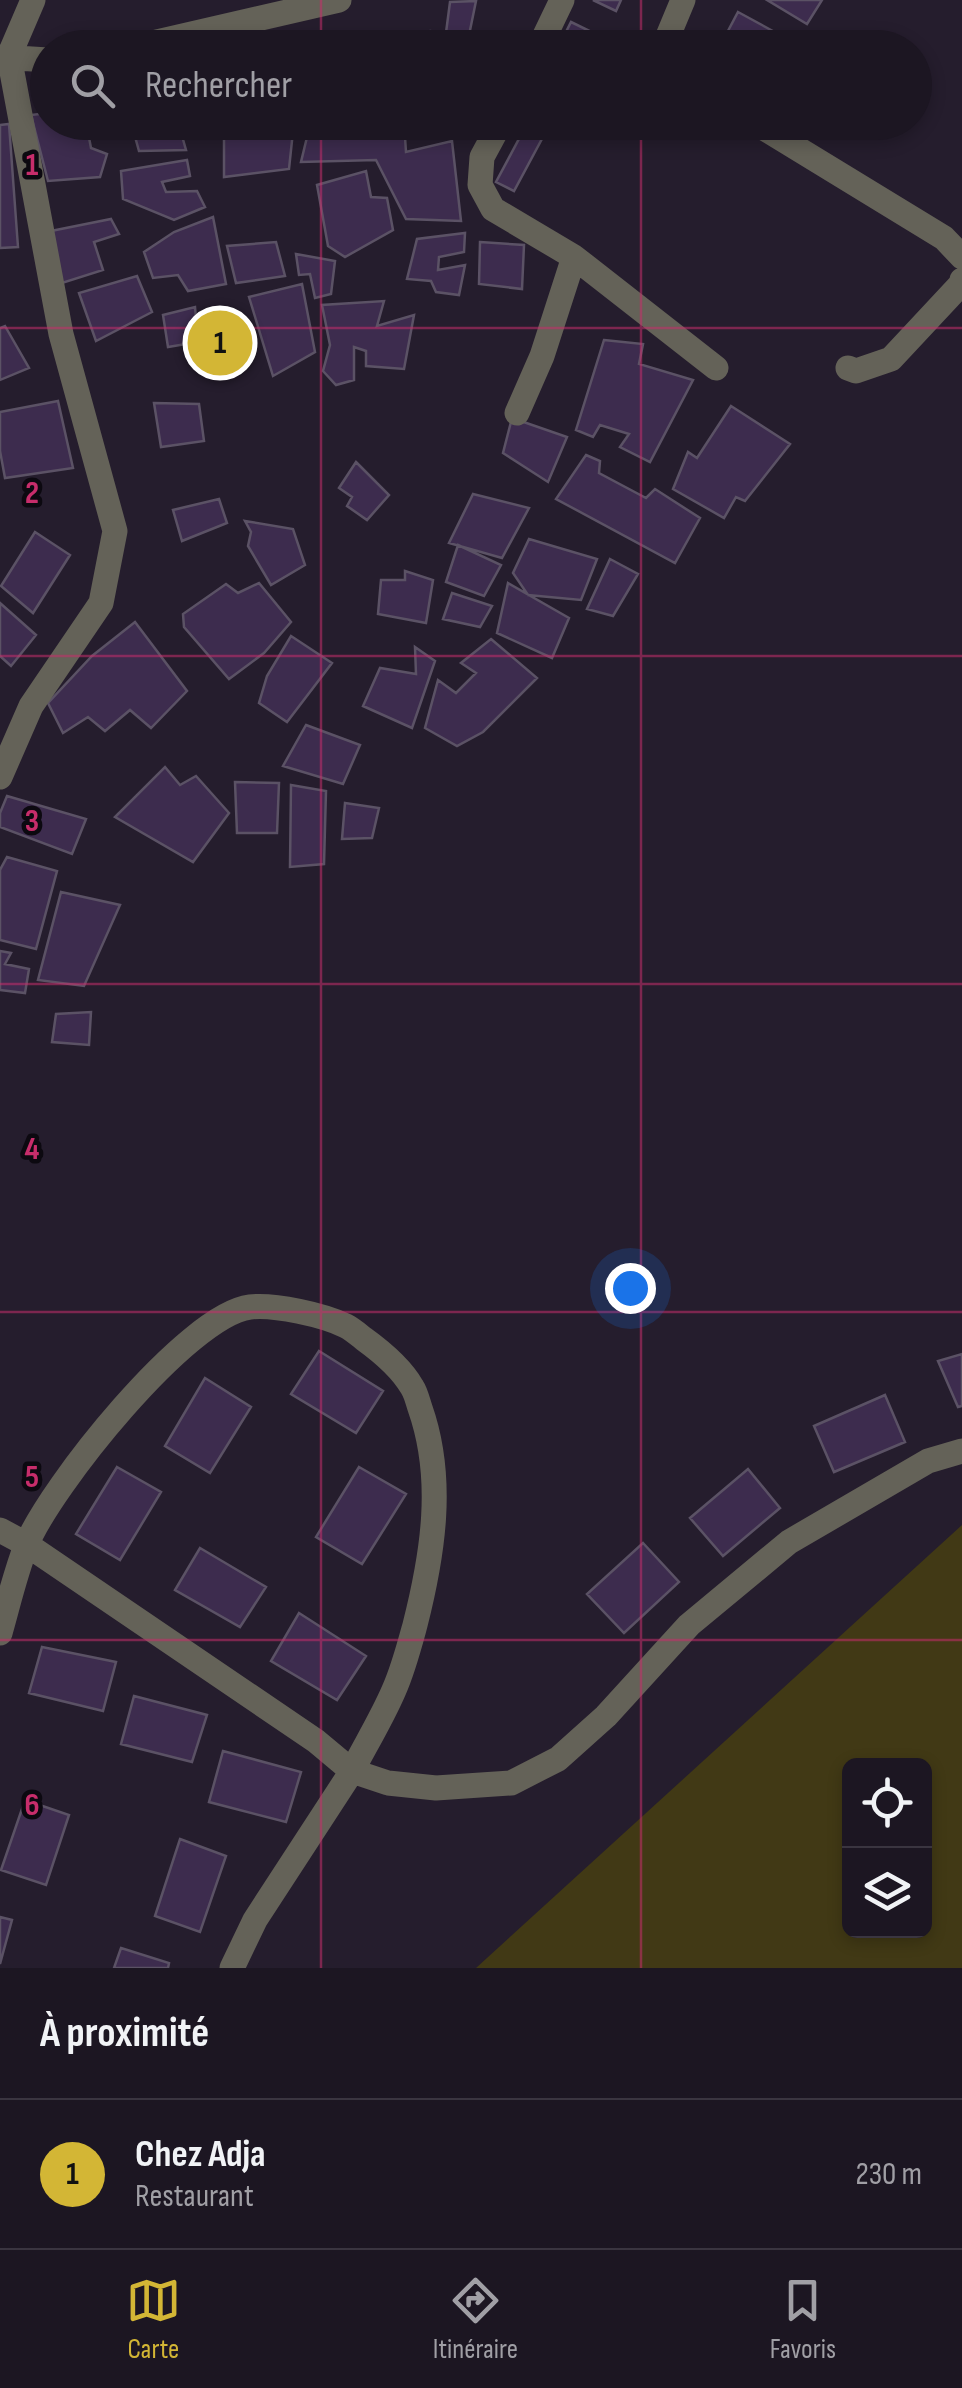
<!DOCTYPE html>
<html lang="fr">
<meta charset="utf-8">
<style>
body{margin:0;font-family:"Sofia Sans Condensed",sans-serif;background:#29232f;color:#f1f3f6}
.controls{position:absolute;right:30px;bottom:30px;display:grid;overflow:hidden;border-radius:15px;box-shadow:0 5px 15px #0003}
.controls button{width:90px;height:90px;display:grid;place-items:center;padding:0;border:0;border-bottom:2px solid #3a3540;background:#1c1622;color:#f1f3f6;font:50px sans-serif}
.you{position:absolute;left:630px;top:1288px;width:35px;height:35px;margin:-25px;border:8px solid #fff;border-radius:50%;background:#1a73e8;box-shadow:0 0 0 15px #1a73e833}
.badge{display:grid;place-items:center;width:65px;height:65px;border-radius:50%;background:#d3b635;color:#111;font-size:32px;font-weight:700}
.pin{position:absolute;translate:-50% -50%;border:5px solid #fff;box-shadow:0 2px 10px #0006}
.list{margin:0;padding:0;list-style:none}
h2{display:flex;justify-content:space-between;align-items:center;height:130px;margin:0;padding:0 40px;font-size:42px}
h2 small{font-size:32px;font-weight:400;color:#a09fa5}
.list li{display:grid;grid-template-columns:65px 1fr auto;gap:30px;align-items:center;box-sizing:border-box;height:150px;padding:0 40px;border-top:2px solid #3a3540}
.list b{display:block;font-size:38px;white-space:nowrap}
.list p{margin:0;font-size:32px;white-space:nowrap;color:#a09fa5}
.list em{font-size:32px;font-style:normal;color:#a09fa5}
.icon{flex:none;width:55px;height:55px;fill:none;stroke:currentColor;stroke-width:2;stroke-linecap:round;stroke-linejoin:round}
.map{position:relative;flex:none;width:962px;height:1968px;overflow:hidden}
.search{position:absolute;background:#1c1622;box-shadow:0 5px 15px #0003;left:30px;right:30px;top:30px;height:110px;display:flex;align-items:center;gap:25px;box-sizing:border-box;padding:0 35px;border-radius:55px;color:#a09fa5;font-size:38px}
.sheet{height:280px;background:#1c1622}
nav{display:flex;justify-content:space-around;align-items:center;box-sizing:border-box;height:140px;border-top:2px solid #3a3540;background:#1c1622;font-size:28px;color:#a09fa5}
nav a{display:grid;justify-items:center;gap:5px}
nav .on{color:#d3b635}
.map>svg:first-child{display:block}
.green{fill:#413915;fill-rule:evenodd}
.building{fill:#3d2c4e;stroke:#5b5265;stroke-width:2.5}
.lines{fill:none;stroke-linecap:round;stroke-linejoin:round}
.minor{stroke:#646258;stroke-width:25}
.grid{fill:none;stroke:#c72d6b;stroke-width:2.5;stroke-opacity:0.55}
.grid-label{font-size:32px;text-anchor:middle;font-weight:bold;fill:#c72d6b;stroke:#0c0910;stroke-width:9;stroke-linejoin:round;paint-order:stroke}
</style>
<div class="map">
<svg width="962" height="1968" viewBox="0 0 962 1968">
<rect width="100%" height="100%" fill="#251d2d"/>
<path class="green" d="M962,1525V1968H476ZM850,1766H924V1930H850Z"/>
<path class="building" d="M593,0H621L616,11Z
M767,0H822L807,24Z
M476,1L467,45L473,48H444L450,2Z
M738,12L804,48H719Z
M571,22L598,35L592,48H558Z
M430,31L431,48H387L386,35Z
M488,39L522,47L483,48Z
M48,113V122H86L91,148L107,154L100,177L48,181L31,115Z
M131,122H178L186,150L139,151Z
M278,122H294L289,169L224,177V131Z
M327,122H334L337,130L404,122L406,152L452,141L461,221L406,219L376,160L301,162L309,129Z
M528,122H551L514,191L496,182Z
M9,124L18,247L0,248V125Z
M187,160L190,176L162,182L166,192L197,191L205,207L174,220L123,199L121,171Z
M366,171L371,197L387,198L393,230L345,257L328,246L317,185Z
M213,217L226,284L188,291L178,275L153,278L144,252L174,232Z
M111,219L119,234L94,242L103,270L62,283L46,232Z
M465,233L464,252L439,257L438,270L465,265L459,295L436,292L431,281L407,279L417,239Z
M276,242L285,276L236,283L227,246Z
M480,242L524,245L522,289L479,284Z
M296,254L335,261L331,294L315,298L310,274L299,275Z
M137,276L152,312L96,341L79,293Z
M302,284L315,352L273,376L249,297Z
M384,301L377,326L414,315L404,369L366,366V351L354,347V380L336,385L323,371L330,345L322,305Z
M195,307L198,342L168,347L163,315Z
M5,326L29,368L0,380V328Z
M604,340L643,344L639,364L693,380L650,462L620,447L629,434L600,425L593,437L576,430Z
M58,401L73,468L5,478L0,451V412Z
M154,403L199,404L204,441L161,447Z
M731,406L790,444L745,501L736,497L724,518L673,489L688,452L697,458Z
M512,418L567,437L548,482L503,453Z
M586,455L600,461L599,473L646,498L655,489L700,518L675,563L556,499Z
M356,462L389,495L367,520L347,506L352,497L339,488Z
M473,494L529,508L502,558L449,543Z
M219,499L227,523L182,541L173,510Z
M245,521L293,529L305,565L271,585L248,546L251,532Z
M35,532L70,555L33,613L1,586Z
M529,539L597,559L581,600L528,595L513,573Z
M458,545L501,565L484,596L446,582Z
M610,559L638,574L613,616L587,609Z
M405,571L433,580L426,623L378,614L381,580H405Z
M259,583L291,622L264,653L229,679L184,627L183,614L226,584L238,593Z
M508,583L569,618L552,658L497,633Z
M452,593L492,606L480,627L443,619Z
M0,603L36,635L11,666L0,656Z
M135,622L187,691L151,728L130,710L105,731L88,717L63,733L48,703L92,656Z
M291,636L332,663L287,722L259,703L267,676Z
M491,639L537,678L483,732L457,746L425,728L438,680L456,693L476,673L461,663Z
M415,647L435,661L412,728L363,706L380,668L416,674Z
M306,725L360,745L343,784L283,766Z
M165,767L180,785L196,776L229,813L193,862L115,817Z
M235,782L279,783L277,833H237Z
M291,785L326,791L324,864L290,867Z
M7,796L86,819L72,854L0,827V813Z
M345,803L379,808L372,838L342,839Z
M7,857L57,871L36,949L0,940V870Z
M61,892L120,905L84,986L38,980Z
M0,951L11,953L5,964L29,969L25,993L0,990Z
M91,1012L89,1045L52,1042L56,1014Z
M319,1351L383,1391L356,1433L291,1394Z
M962,1354V1406L958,1407L938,1361Z
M205,1378L251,1407L210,1473L165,1446Z
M885,1395L905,1442L834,1472L814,1426Z
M117,1467L161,1492L120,1560L76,1534Z
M359,1467L406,1494L362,1564L316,1537Z
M748,1469L780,1508L723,1556L690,1518Z
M643,1543L679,1582L624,1633L587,1594Z
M200,1548L266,1587L240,1627L175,1590Z
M299,1613L366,1656L337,1700L271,1661Z
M42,1647L116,1662L103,1711L29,1693Z
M134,1696L207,1715L192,1762L121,1744Z
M223,1751L301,1772L286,1822L209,1802Z
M25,1800L69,1815L46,1885L1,1870Z
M180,1839L226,1856L200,1932L155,1916Z
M0,1917L12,1920L0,1964Z
M121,1948L169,1963L168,1968H114Z"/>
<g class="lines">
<path class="minor" d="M131,48L339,0
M539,48L562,0
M663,48L683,0
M0,57L48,60
M501,122L482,157L480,185L493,209L574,257L542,356L517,413
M754,122L944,238L962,257
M574,257L716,368
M848,368L856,371L891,359L961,284L962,280
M0,777L31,706L101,603L115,531L61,334L9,56L33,0
M0,1530L26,1544L316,1741L352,1771L255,1920L232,1968
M0,1633C8,1605 15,1574 26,1546C49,1488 187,1315 250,1307C274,1304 324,1315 346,1326C352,1329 359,1335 364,1339C382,1352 401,1368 412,1387C416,1393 418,1402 420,1408C445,1479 433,1554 415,1625C409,1647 403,1670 394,1690C382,1718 366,1744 352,1771L388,1783L436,1788L511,1783L558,1759L606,1716L689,1625L789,1542L928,1461L962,1451"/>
</g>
<path class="grid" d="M321,0V48M641,0V48M321,122V1968M641,122V1968M0,328H962M0,656H962M0,984H962M0,1312H962M0,1640H962"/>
<g class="grid-label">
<text x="32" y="175">1</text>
<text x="32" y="503">2</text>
<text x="32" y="831">3</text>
<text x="32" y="1159">4</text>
<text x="32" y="1487">5</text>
<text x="32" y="1815">6</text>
</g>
</svg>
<div class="controls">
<button><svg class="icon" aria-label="locate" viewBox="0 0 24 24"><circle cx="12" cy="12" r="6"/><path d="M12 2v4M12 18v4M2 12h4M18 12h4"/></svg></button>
<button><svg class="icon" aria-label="layers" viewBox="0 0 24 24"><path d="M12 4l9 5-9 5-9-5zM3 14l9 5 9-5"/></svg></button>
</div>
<div class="you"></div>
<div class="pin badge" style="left:220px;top:343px">1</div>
<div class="search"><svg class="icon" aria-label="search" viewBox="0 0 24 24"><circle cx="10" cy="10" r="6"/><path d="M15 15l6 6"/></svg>Rechercher</div>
</div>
<section class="sheet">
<h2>À proximité<small></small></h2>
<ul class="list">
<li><span class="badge">1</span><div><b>Chez Adja</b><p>Restaurant</p></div><em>230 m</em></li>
</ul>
</section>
<nav>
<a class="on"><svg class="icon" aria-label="map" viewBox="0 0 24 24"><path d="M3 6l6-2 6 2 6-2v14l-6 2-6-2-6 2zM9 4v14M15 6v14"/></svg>Carte</a>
<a><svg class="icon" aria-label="directions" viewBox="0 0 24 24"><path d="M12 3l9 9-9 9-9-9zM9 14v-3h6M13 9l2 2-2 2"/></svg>Itinéraire</a>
<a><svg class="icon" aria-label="saved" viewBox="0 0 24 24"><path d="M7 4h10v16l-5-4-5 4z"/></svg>Favoris</a>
</nav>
